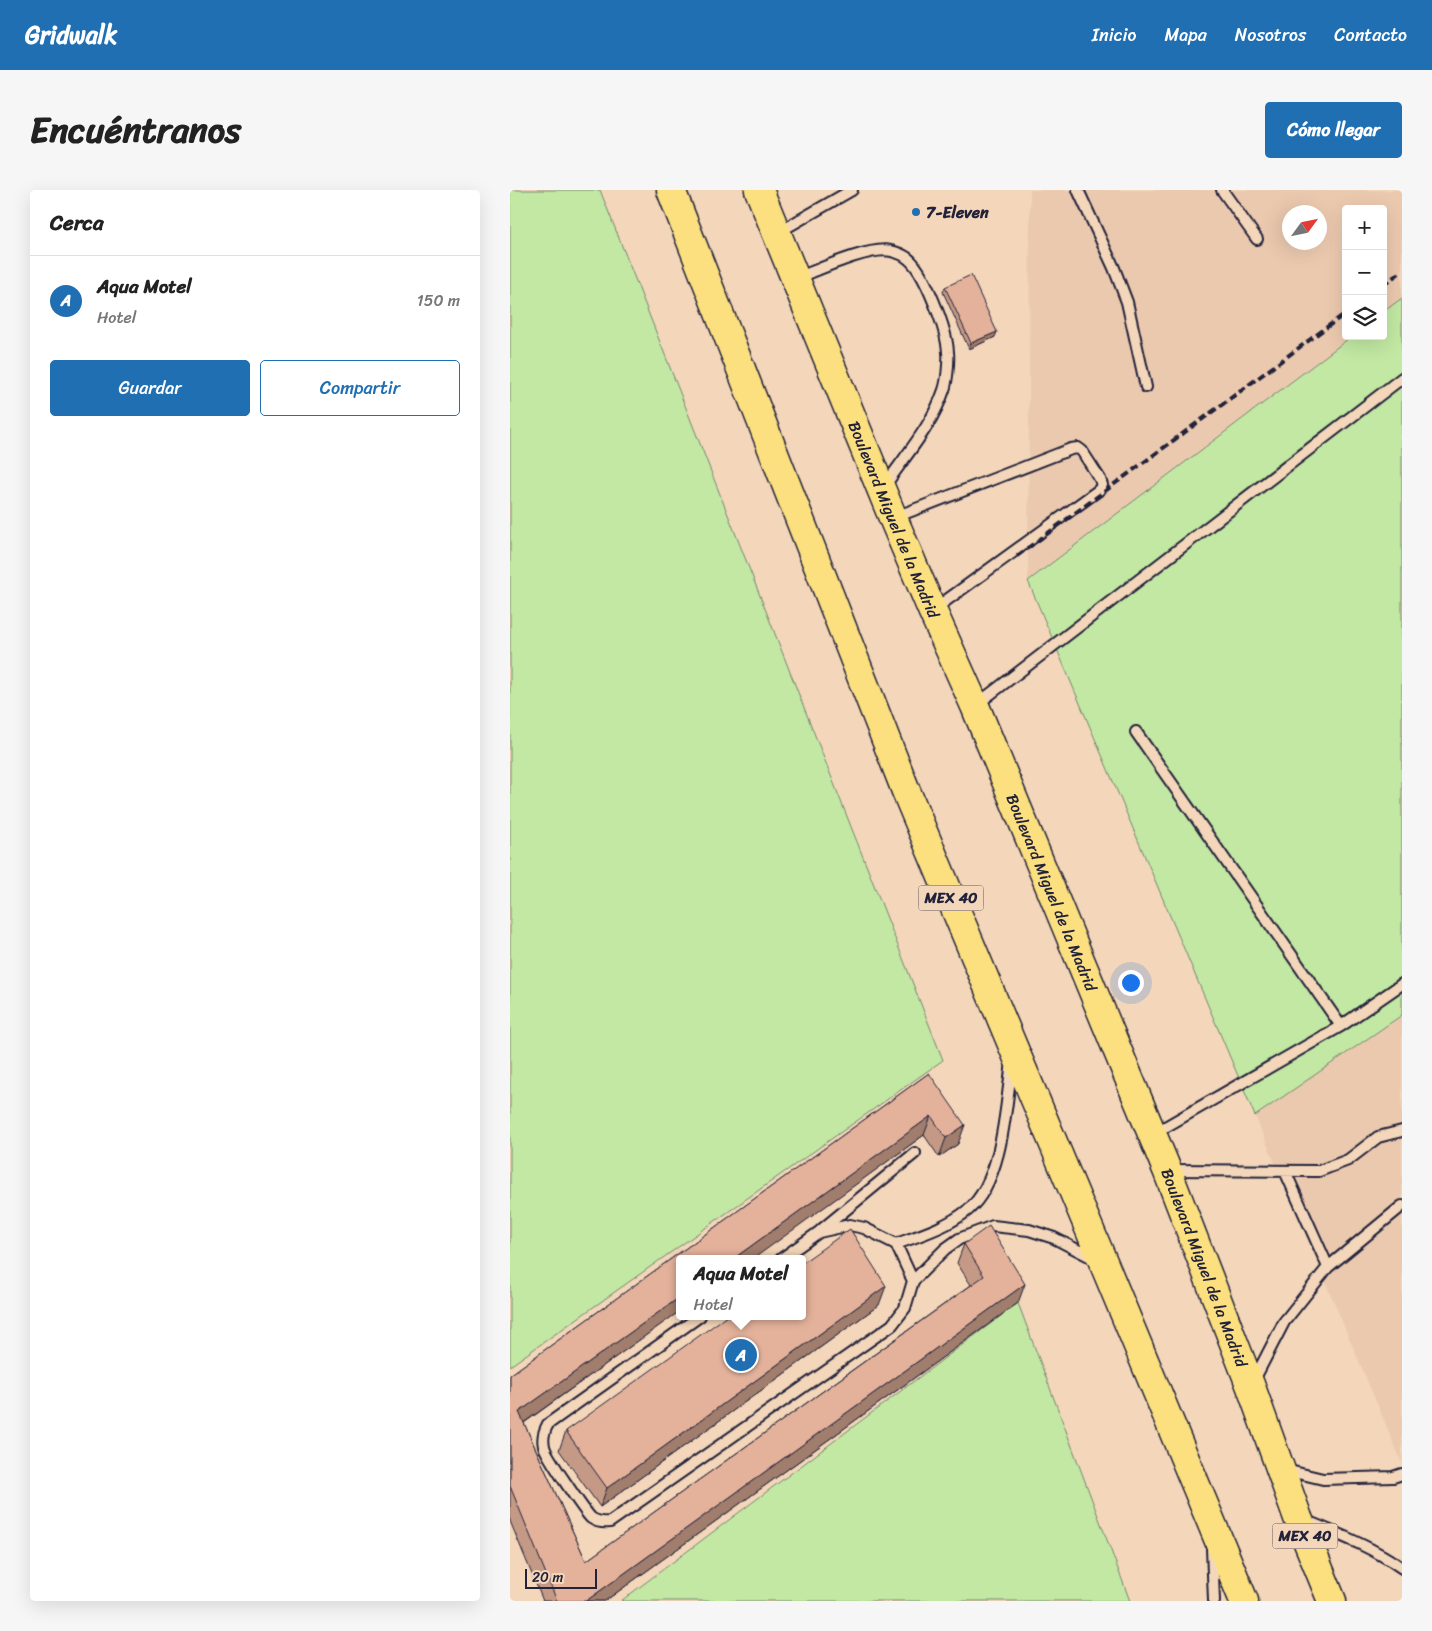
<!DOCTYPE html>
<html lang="es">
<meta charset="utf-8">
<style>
body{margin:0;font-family:Sriracha,sans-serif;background:#f6f6f6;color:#222}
.controls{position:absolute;right:15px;top:15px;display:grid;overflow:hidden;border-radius:5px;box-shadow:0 5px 20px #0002}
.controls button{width:45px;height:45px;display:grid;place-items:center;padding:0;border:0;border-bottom:1px solid #e0e0e0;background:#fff;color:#222;font:25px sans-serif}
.compass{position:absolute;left:772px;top:15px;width:45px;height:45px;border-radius:50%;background:#fff;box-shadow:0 5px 20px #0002;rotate:57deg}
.scale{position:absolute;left:15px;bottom:12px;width:72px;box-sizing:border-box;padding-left:5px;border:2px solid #22223b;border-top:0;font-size:14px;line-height:18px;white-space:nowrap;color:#22223b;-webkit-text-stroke:4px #f4d7ba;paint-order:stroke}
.you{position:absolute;left:620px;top:792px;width:18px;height:18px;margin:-12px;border:4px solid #fff;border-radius:50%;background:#1a73e8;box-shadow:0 0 0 8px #1a73e833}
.badge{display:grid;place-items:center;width:32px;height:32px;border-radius:50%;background:#1f6fb2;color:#fff;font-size:16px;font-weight:700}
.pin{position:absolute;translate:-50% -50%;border:2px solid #fff;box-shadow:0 1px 5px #0006}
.popup{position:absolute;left:166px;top:1065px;width:130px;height:65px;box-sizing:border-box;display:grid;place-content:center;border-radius:5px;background:#fff;filter:drop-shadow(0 1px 4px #0005);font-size:16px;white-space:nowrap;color:#767676}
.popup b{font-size:19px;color:#222}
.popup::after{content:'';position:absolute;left:50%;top:100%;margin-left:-10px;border:10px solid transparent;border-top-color:#fff}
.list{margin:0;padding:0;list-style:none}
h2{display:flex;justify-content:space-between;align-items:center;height:65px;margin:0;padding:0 20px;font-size:21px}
h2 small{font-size:16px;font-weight:400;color:#767676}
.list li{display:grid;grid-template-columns:32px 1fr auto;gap:15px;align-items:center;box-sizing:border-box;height:90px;padding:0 20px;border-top:1px solid #e0e0e0}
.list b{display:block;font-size:19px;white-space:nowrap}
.list p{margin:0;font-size:16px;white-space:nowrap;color:#767676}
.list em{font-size:16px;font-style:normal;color:#767676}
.actions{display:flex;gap:10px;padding:15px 20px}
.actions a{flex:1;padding:11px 0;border:1px solid #1f6fb2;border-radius:5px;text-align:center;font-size:18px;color:#1f6fb2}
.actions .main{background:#1f6fb2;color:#fff}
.icon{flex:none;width:28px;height:28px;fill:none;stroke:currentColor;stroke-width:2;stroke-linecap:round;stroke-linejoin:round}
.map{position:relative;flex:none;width:892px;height:1411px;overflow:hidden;border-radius:5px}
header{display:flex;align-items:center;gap:30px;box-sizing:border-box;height:70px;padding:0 25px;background:#1f6fb2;color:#fff}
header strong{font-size:24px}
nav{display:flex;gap:28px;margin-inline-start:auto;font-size:18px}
.intro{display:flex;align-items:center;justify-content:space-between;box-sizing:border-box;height:120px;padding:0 30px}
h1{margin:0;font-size:35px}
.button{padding:12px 22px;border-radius:5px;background:#1f6fb2;color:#fff;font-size:18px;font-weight:700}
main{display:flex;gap:30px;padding:0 30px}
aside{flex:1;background:#fff;border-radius:5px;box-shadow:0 5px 20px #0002}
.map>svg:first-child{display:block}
.built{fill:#ebc9af;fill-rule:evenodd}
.green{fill:#c2e8a3;stroke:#72856f}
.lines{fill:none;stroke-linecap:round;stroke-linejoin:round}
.service-casing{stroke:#22223b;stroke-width:14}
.trunk-casing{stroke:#22223b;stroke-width:31}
.service{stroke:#f4d7ba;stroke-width:10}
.trunk{stroke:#fce080;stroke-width:28}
.rail{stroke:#22223b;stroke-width:4;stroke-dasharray:8 4;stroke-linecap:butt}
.wall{fill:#c49985;stroke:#22223b}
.shaded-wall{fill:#a07d6c;stroke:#22223b}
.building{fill:#e4b29b;stroke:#22223b}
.poi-dot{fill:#1f6fb2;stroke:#f4d7ba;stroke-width:2}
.labels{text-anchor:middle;stroke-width:4.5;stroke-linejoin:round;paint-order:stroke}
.shield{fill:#f4d7ba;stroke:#615861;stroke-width:1}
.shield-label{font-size:15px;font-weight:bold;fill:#22223b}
.poi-label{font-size:16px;font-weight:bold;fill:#22223b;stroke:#f4d7ba;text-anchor:start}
.street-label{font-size:16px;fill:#22223b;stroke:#f4d7ba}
</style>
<header>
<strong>Gridwalk</strong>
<nav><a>Inicio</a><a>Mapa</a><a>Nosotros</a><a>Contacto</a></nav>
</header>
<div class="intro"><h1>Encuéntranos</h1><a class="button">Cómo llegar</a></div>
<main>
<aside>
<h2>Cerca<small></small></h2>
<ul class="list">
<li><span class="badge">A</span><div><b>Aqua Motel</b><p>Hotel</p></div><em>150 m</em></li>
</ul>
<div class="actions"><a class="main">Guardar</a><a>Compartir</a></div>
</aside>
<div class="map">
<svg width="892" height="1411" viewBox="0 0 892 1411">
<rect width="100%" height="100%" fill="#f4d7ba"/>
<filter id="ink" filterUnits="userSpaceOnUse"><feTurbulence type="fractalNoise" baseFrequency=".02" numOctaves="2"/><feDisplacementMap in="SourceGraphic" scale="10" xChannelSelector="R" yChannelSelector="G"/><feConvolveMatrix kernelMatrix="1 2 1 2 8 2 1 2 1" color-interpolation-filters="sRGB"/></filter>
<g filter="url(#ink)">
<path class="built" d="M520,0H892V108L873,122V19H836V146H842L518,391ZM779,22H809V52H779Z
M892,825V1273L745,926Z"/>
<path class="green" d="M0,0H90L433,870L0,1176Z
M892,108V825L745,926L518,391L842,146H873V122Z
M508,1113L620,1411H111Z"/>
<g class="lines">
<defs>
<path id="service" d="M568,0L604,78L617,112L636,197
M712,0L747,49
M267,43L342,0
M287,88C308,80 360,56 381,61C385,62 392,64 396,67C414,78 437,141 438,162C439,171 437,192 434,200C422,236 395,266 374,297
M383,328L561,259L568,258L572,261L590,289L592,295L589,300L423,420
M466,515L892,188
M626,542L831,836
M643,944L831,836L892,794
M659,980L809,981L838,970L868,947L892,941
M775,981L818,1077
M311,1040L405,963
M386,1054L403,1091
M271,1069L309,1042L340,1035L354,1038L386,1054C411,1045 437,1037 458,1020C493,991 496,914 502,872
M190,1126L38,1234C34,1241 32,1248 34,1256C35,1264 75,1322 81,1328C87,1332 93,1333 100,1332L382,1135L395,1118L403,1091L435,1059L449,1049L483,1036L519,1040L544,1048L587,1070
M743,1192L774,1132L818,1077L892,1016
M775,1280L813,1289L883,1287L892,1284
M794,1330C828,1344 862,1357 892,1378
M702,1358L704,1411"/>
<g id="trunk">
<path d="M161,0L396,601L594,1074L734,1411"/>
<path id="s1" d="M249,0L383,328L422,420L465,516L657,980L741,1197L788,1328L822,1411"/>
</g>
</defs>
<use href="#service" class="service-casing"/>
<use href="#trunk" class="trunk-casing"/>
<use href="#service" class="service"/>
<use href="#trunk" class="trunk"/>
<path class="rail" d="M873,95L892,81
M507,366L836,123"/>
</g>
<path class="wall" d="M435,97L485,147L459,159L433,102Z
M419,883L448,954L429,967L414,945L14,1233L76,1371L461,1095L447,1073L454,1054L508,1113L95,1411H33L0,1331V1185Z
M369,1115L90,1317L49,1260L56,1241Z"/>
<path class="shaded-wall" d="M487,142L485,147L459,159L461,153Z
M421,926L414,945L243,1069H223Z
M455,935L448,954L429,967L436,948Z
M515,1094L508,1113L95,1411H76Z
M376,1096L369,1115L90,1317L97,1298Z
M170,1107V1121L2,1241L9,1222Z"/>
<path class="building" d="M461,85L487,142L461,153L435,97Z
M419,883L455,935L436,948L421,926L223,1069H170V1107L9,1222L76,1371L474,1086L454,1054L479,1036L515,1094L76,1411H47L0,1296V1185Z
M340,1039L376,1096L97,1298L56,1241L217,1126H292V1073Z"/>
</g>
<circle class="poi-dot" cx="406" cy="22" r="5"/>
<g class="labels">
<g class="shield">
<rect x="408.5" y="695.5" width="65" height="25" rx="4"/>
<rect x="762.5" y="1333.5" width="65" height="25" rx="4"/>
</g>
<g class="shield-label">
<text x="441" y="713">MEX 40</text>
<text x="795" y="1351">MEX 40</text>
</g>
<g class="poi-label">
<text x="416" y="28">7-Eleven</text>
</g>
<g class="street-label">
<text dy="6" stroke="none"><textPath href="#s1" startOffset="356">Boulevard Miguel de la Madrid</textPath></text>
<text dy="6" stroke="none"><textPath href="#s1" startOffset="761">Boulevard Miguel de la Madrid</textPath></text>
<text dy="6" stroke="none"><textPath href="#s1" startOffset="1166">Boulevard Miguel de la Madrid</textPath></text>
</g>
</g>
</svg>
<div class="controls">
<button>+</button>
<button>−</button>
<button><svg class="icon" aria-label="layers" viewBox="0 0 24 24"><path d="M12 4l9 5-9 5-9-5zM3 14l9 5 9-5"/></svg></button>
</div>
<svg class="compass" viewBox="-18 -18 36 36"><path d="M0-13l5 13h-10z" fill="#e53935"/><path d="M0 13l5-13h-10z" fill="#767676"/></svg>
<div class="scale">20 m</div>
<div class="you"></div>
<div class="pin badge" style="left:231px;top:1165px">A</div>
<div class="popup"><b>Aqua Motel</b>Hotel</div>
</div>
</main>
